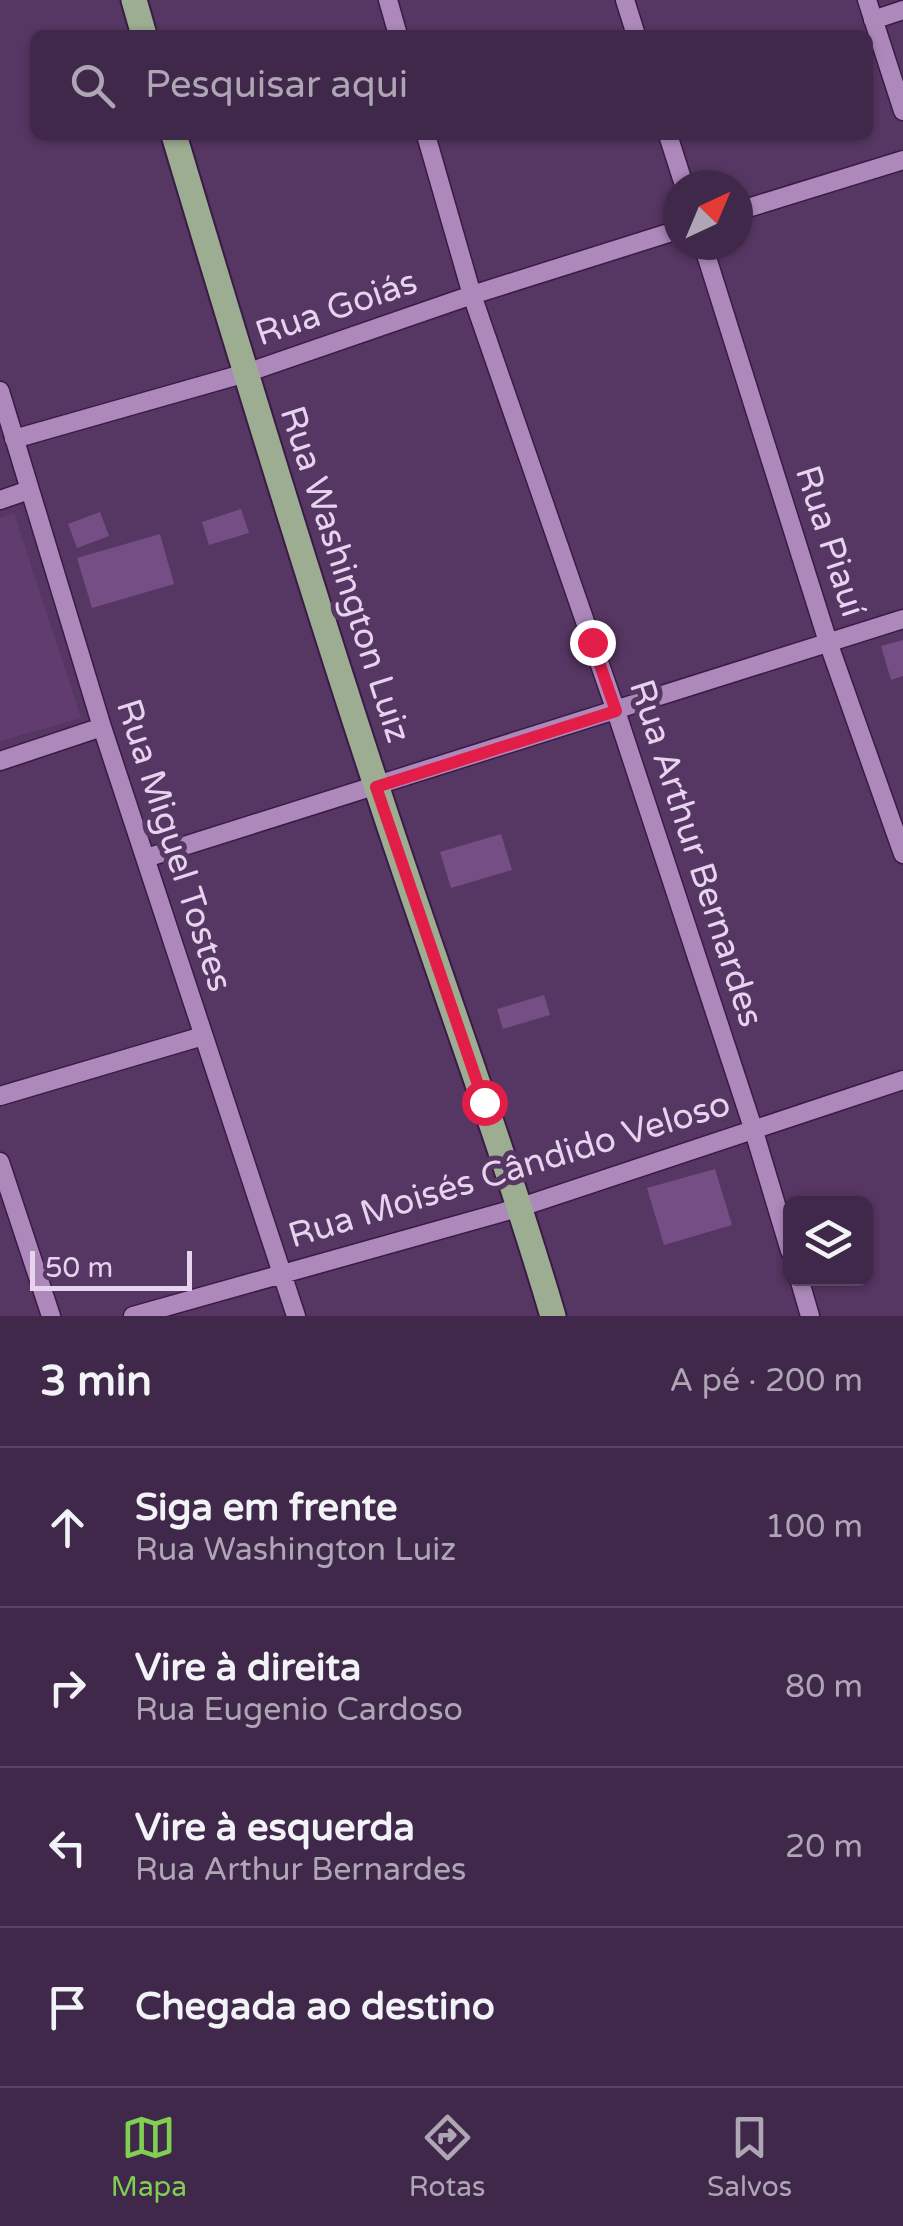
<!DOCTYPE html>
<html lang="pt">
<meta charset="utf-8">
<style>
body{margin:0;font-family:"Varela Round",sans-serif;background:#473051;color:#f1f3f6}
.controls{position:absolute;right:30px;bottom:30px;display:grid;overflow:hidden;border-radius:15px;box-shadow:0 2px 8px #0004}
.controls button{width:90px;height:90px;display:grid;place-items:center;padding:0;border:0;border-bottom:2px solid #594462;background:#40284a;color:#f1f3f6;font:50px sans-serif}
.compass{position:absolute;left:663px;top:170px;width:90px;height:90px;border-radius:50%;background:#40284a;box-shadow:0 2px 8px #0004;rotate:44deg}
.scale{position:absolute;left:30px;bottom:25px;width:162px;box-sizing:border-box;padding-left:10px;border:5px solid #e6d3ee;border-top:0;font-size:28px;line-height:35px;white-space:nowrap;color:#e6d3ee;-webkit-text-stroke:8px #563662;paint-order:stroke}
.stop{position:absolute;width:30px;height:30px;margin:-22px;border:8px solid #e11d48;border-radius:50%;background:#fff}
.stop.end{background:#e11d48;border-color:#fff;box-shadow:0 2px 10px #0008}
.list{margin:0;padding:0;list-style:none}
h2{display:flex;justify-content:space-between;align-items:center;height:130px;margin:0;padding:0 40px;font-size:42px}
h2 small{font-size:32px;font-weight:400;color:#aea6b5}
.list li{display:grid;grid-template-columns:65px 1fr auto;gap:30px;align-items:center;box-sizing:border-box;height:160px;padding:0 40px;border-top:2px solid #594462}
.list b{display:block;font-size:38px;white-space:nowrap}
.list p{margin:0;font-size:32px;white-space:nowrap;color:#aea6b5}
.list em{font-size:32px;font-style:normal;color:#aea6b5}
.icon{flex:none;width:55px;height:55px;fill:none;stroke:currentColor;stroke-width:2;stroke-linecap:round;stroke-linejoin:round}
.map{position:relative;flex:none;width:903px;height:1316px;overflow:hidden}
.search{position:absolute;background:#40284a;box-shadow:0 2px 8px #0004;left:30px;right:30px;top:30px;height:110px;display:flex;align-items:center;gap:25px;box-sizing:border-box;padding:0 35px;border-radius:15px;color:#aea6b5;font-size:38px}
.sheet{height:770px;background:#40284a}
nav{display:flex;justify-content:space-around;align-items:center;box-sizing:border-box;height:140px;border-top:2px solid #594462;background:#40284a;font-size:28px;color:#aea6b5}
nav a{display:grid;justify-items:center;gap:5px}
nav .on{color:#7fd052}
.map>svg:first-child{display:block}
.built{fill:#613c6f}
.building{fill:#764e86}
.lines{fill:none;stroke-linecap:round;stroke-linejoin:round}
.minor-casing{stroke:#3a1b46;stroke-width:21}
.major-casing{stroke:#3a1b46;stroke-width:29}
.minor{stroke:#ad89bb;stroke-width:18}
.major{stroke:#9cad92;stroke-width:25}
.route{stroke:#e11d48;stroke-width:12}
.labels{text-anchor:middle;stroke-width:10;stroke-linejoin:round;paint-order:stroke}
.street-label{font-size:35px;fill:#e6d3ee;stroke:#563662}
</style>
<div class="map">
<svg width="903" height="1316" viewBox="0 0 903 1316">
<rect width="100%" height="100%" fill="#563662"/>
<path class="built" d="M14,513L81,718L0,741V518Z"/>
<path class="building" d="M241,509L249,533L209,545L202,522Z
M100,512L109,536L77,548L68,524Z
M160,534L174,584L92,608L77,558Z
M903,640V676L891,680L881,646Z
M501,834L512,870L451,888L440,852Z
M544,995L550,1015L503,1029L497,1009Z
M715,1169L732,1225L664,1245L647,1188Z"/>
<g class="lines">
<defs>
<path id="minor" d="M388,0L398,35
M625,0L636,35
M867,0L903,111
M873,20L903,10
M426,135L472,295L616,711L753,1128L790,1251
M668,135L684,185
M738,211L903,160
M703,245L828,642L903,854
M0,391L102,727L296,1316
M14,439L246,373L472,295L678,230
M0,500L29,490
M0,761L102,727
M146,858L903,619
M0,1096L203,1036
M0,1162L51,1316
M799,1278L810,1316
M133,1316L521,1207L903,1080"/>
<path id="major" d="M134,0L144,35
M174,135C239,352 305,570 376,785C434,963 500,1137 553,1316"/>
</defs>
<use href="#minor" class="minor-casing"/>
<use href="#major" class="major-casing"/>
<use href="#minor" class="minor"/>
<use href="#major" class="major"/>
</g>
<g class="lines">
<path class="route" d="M484,1102L376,787L616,711L592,642"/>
</g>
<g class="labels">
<g class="street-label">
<text transform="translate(336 307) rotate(-19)" y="12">Rua Goiás</text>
<text transform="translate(831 541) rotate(72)" y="12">Rua Piauí</text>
<text transform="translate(346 574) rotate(72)" y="12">Rua Washington Luiz</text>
<text transform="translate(175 845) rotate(72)" y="12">Rua Miguel Tostes</text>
<text transform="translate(697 853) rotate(72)" y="12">Rua Arthur Bernardes</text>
<text transform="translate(509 1169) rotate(-17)" y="12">Rua Moisés Cândido Veloso</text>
</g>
</g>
</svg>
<div class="controls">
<button><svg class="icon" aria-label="layers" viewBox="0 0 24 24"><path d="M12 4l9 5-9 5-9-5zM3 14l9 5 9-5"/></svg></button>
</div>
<svg class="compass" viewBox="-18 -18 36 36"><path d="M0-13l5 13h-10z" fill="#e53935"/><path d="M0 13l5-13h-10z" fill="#aea6b5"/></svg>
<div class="scale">50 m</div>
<div class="stop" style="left:484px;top:1102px"></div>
<div class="stop end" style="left:592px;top:642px"></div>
<div class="search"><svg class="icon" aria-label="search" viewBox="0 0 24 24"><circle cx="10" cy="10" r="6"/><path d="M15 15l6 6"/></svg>Pesquisar aqui</div>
</div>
<section class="sheet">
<h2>3 min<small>A pé · 200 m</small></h2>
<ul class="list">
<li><svg class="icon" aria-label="ahead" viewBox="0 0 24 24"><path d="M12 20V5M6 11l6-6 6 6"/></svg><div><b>Siga em frente</b><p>Rua Washington Luiz</p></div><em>100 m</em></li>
<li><svg class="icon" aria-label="right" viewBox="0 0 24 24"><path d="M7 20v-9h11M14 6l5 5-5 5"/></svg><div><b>Vire à direita</b><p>Rua Eugenio Cardoso</p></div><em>80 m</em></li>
<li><svg class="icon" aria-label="left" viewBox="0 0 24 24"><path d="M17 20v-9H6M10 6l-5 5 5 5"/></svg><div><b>Vire à esquerda</b><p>Rua Arthur Bernardes</p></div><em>20 m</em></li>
<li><svg class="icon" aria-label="arrive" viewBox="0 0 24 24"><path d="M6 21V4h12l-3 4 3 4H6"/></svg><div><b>Chegada ao destino</b></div></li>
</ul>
</section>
<nav>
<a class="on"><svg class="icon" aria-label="map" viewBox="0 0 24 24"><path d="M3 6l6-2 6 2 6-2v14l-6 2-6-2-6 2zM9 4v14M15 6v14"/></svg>Mapa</a>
<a><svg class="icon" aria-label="directions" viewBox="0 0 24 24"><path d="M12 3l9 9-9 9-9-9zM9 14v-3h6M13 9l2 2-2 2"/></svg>Rotas</a>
<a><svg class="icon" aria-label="saved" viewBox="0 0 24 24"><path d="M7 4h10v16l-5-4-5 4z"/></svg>Salvos</a>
</nav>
